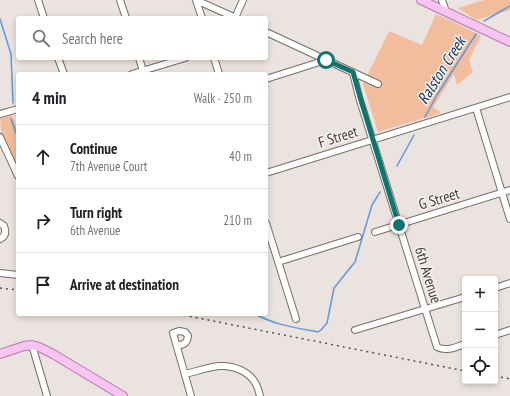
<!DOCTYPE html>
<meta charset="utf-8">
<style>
body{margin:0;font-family:"PT Sans Narrow",sans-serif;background:#f6f6f6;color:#202124}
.controls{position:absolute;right:12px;bottom:12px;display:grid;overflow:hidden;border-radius:4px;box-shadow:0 2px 6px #0003}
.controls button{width:36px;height:36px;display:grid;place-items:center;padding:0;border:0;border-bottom:1px solid #e0e0e0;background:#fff;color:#202124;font:20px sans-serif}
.stop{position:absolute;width:12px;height:12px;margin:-9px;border:3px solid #0f766e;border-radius:50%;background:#fff}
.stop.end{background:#0f766e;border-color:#fff;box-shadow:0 1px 4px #0008}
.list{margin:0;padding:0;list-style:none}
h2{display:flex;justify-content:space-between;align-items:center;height:52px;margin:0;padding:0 16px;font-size:17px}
h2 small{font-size:13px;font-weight:400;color:#757577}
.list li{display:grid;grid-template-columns:26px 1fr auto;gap:12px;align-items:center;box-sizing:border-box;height:64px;padding:0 16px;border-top:1px solid #e0e0e0}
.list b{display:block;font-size:15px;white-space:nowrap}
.list p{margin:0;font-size:13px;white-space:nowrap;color:#757577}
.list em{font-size:13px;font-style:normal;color:#757577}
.icon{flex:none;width:22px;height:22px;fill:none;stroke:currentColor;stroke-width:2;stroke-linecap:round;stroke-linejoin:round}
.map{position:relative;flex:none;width:510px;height:396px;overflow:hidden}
.search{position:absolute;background:#fff;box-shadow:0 2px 6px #0003;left:16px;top:16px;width:252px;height:44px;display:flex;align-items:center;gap:10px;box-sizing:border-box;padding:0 14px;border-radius:4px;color:#757577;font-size:15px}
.panel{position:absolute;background:#fff;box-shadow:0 2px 6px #0003;left:16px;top:72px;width:252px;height:244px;border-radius:4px}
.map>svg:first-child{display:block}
.green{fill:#f2bd9d}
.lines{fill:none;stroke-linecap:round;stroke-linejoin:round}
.stream{stroke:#619ad9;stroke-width:1.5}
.minor-casing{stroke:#746e6a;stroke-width:8}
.major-casing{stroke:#b47aaa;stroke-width:10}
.minor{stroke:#fff;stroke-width:6}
.major{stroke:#f8c4f1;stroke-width:8}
.rail{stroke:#55514f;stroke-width:1.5;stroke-dasharray:2 4;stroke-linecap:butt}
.route{stroke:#0f766e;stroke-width:5}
.labels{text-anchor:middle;stroke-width:3;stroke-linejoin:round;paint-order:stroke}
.street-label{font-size:15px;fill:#3d3a38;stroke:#f8f1ec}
.water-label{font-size:16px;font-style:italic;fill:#113a63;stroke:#f8f1ec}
</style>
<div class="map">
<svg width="510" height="396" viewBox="0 0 510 396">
<rect width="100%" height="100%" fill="#ebe3df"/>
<path class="green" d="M484,0H510V10L476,20L458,8Z
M436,14L462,26L481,36L469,60L473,72L457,85L454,74L433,107L441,113L378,132L363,84L389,31L422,45Z
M11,113L18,130V170L1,131L0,117Z"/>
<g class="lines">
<path class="stream" d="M0,19L11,54L13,103
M484,21L510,6
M425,117L437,95L476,34
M11,119L18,138
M397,166L414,135
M255,314C275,325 297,328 318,332L321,330L327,323L334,288L355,262L372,205L380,192"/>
<defs>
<path id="minor" d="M38,0L44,18
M120,0L126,18
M196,0L236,18
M196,0L202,18
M442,0L446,12
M235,18L243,0
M266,32L378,84
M58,58L64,74
M139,58L144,74
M214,58L219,74
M353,73L359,97L437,347C446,352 456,347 465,344
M132,74L185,58
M266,79L326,60
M476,108L510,219
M0,114L18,109
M0,137L18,176
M266,173L510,97
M0,223L4,226C6,231 6,236 0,239
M266,223L296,319
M375,232L510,190
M278,262L358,237
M0,273L18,275
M495,288L510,283
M355,330L465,297
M495,335L510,330
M32,345L47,396
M177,346C184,344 187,344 188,336L185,332L179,331L173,333L191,396
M185,374C195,372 208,367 219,366C233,365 249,371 256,384C258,388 259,392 260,396"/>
<path id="major" d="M421,0L510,42
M0,354L24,346L32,345L39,347L53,354L123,396"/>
</defs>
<use href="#minor" class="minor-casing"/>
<use href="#major" class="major-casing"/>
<use href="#minor" class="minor"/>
<use href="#major" class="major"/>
<path class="rail" d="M0,288L18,290
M178,314L465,371
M495,376L510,379"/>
</g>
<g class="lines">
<path class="route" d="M326,60L353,72L360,97L399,225"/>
</g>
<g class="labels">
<g class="street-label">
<text transform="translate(338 137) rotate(-17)" y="5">F Street</text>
<text transform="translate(439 199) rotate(-17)" y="5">G Street</text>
<text transform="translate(428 275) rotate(73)" y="5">6th Avenue</text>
</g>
<g class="water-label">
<text transform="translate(441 70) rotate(-58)" y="6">Ralston Creek</text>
</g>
</g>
</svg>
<div class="controls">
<button>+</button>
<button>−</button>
<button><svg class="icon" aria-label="locate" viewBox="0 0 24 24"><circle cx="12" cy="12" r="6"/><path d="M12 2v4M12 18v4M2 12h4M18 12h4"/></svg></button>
</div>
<div class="stop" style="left:326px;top:60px"></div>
<div class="stop end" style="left:399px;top:225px"></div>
<div class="search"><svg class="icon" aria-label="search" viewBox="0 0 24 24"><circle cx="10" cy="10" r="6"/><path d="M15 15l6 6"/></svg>Search here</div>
<section class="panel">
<h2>4 min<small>Walk · 250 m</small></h2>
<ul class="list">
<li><svg class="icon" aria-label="ahead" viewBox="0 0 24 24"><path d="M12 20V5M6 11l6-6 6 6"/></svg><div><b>Continue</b><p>7th Avenue Court</p></div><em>40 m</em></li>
<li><svg class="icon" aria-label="right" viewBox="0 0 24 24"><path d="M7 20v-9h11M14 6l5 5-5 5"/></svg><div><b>Turn right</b><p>6th Avenue</p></div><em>210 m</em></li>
<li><svg class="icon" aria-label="arrive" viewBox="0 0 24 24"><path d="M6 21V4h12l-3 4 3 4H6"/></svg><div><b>Arrive at destination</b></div></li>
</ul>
</section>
</div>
